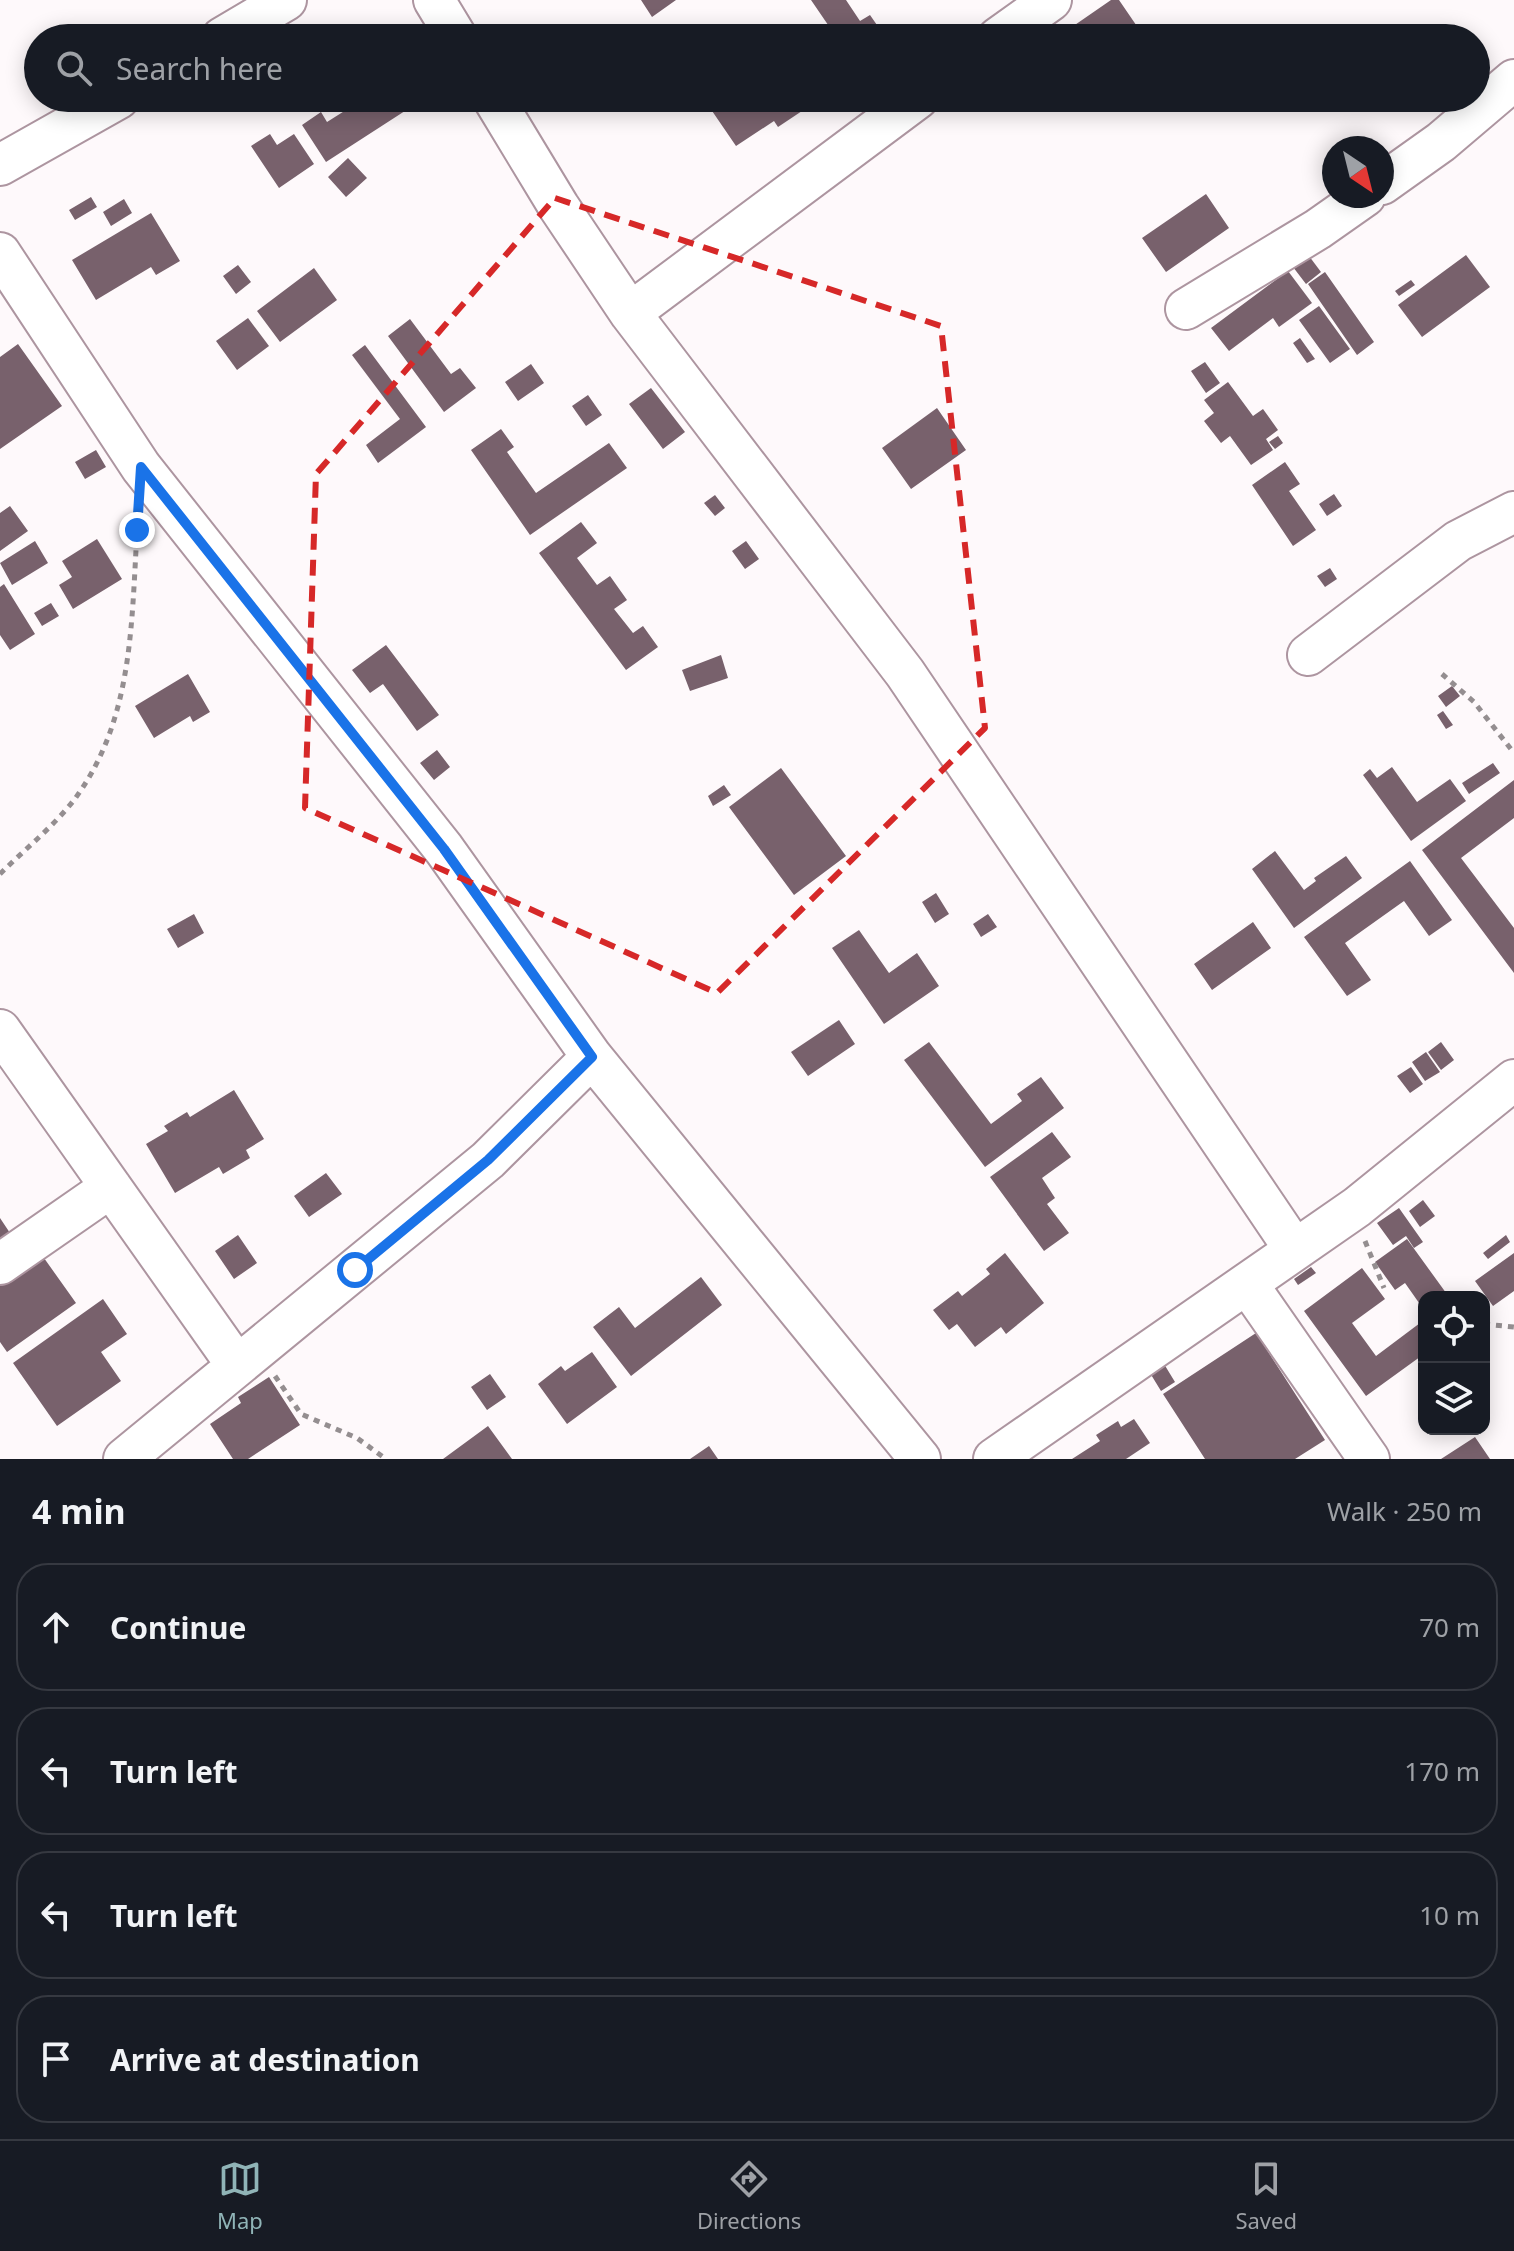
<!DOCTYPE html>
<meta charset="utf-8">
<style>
body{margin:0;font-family:"Noto Sans",sans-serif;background:#20242c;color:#f1f3f6}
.controls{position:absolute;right:24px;bottom:24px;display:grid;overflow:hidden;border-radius:16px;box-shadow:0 4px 20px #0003}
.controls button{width:72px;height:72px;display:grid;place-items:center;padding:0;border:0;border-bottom:2px solid #363941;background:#171b24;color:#f1f3f6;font:40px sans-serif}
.compass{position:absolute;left:1322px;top:136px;width:72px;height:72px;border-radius:50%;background:#171b24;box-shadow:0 4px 20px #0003;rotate:145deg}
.stop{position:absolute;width:24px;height:24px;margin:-18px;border:6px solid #1a73e8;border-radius:50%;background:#fff}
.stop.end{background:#1a73e8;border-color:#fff;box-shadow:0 2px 8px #0008}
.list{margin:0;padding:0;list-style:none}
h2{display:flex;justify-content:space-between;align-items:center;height:104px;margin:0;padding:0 32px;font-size:34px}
h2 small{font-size:26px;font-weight:400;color:#9ea1a6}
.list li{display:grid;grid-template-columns:52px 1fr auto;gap:24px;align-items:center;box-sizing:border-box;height:128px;margin:0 16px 16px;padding:0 16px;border:2px solid #363941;border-radius:32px}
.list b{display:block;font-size:30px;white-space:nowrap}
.list em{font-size:26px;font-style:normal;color:#9ea1a6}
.icon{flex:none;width:44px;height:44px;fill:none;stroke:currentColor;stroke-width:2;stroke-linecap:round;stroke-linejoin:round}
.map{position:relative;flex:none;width:1514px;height:1459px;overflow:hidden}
.search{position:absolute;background:#171b24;box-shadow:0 4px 20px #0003;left:24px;right:24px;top:24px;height:88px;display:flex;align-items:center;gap:20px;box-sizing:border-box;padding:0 28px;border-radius:44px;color:#9ea1a6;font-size:30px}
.sheet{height:680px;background:#171b24}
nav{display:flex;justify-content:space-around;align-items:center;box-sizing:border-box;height:112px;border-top:2px solid #363941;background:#171b24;font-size:22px;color:#9ea1a6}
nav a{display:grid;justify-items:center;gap:4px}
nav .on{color:#90b4b7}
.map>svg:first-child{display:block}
.building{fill:#78616c}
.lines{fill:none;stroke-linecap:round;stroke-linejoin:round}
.minor-casing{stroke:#ad95a0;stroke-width:44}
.path{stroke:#948e90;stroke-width:5;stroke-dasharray:6 6;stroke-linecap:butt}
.minor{stroke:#fff;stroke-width:40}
.route{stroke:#1a73e8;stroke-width:10}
.marked{fill:none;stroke:#d62828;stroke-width:6;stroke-dasharray:16 10;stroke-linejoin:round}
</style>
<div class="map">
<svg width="1514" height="1459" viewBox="0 0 1514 1459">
<rect width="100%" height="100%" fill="#fef9fb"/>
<path class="building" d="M641,0H676L652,17Z
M811,0H846L860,21L870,15L886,38H837Z
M1111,0H1119L1145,38H1056Z
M365,98H425L326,162L302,125L321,112L327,122Z
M718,98H797L805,109L778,127L774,121L736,146L708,105Z
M1069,98H1095L1078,110Z
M270,134L277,145L294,134L314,164L279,188L251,146Z
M348,158L367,178L346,197L328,177Z
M1206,194L1229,228L1166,272L1142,238Z
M91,197L97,207L75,220L69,210Z
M124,199L132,213L111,226L103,212Z
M151,213L180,261L156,275L151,267L96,300L72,260Z
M1466,255L1490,287L1422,337L1398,305Z
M1309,256L1321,272L1306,284L1293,267Z
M238,265L251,282L236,294L223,276Z
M314,268L337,300L280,342L257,311Z
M1288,271L1312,303L1279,327L1273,318L1229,351L1211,328Z
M1325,272L1374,342L1357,355L1308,284Z
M1411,280L1415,285L1399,296L1395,291Z
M1319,306L1350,349L1330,363L1299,320Z
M248,318L269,346L237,370L216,341Z
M410,319L451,374L460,368L476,388L444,412L388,336Z
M1300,338L1315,359L1307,363L1293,343Z
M18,344L62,406L0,449V357Z
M365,345L426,427L378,463L366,445L400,419L352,355Z
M1205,362L1220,383L1206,393L1191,371Z
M531,364L544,383L518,401L505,382Z
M1228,382L1253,416L1263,409L1278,430L1266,439L1273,450L1251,465L1230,436L1221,443L1204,421L1214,413L1204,400Z
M651,388L685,432L663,449L629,404Z
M588,395L602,415L586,426L572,406Z
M937,408L966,450L911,489L882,448Z
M501,429L514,447L507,452L536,493L609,443L627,468L530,535L471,450Z
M1278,436L1283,443L1275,449L1269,442Z
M96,450L106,467L85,479L75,462Z
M1285,462L1300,484L1289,491L1316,530L1293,546L1252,485Z
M1334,494L1342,506L1327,516L1319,504Z
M715,495L725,508L715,516L704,503Z
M10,506L28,531L0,551V513Z
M581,522L597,543L577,558L597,585L610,576L627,600L614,609L633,633L643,626L658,647L626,670L539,553Z
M97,539L122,579L73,609L59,585L72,577L62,561Z
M35,541L48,563L12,585L0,563Z
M746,541L759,559L745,569L732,551Z
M1330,568L1337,579L1325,587L1317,576Z
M4,584L35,634L10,650L0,635V587Z
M51,603L59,616L42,626L34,613Z
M386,645L439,715L417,731L383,684L370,693L352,670Z
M721,655L728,678L690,691L682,670Z
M188,674L210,712L193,722L190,716L154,738L135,706Z
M1452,686L1460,696L1446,707L1438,696Z
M1443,711L1453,725L1446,729L1437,715Z
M437,750L450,767L434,780L420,763Z
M1493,763L1500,773L1469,794L1462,783Z
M1392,767L1417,802L1450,779L1466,801L1411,841L1363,775L1370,769L1377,778Z
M781,768L846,856L794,895L729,807Z
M1514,780V818L1461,858L1514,928V973L1422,850Z
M724,785L731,795L713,806L708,796Z
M1275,851L1304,890L1316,881L1314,878L1346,856L1362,878L1294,928L1252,869Z
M1410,861L1452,920L1429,936L1404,901L1345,943L1371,980L1347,996L1304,937Z
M936,893L949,914L935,923L922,902Z
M194,914L204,933L178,948L167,929Z
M988,914L997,927L981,937L973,924Z
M1253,922L1271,948L1212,990L1194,964Z
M859,930L889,973L917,953L939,986L884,1024L832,948Z
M839,1020L855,1044L808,1076L791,1052Z
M929,1042L991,1124L1022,1101L1017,1094L1041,1077L1064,1108L985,1167L904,1060Z
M1441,1042L1454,1060L1441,1070L1428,1052Z
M1426,1052L1440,1072L1425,1081L1412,1062Z
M1411,1067L1423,1084L1410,1093L1397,1076Z
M234,1090L264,1139L246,1150L250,1158L223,1174L219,1167L175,1193L146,1144L168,1131L164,1126L187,1112L190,1117Z
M1052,1132L1071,1157L1042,1178L1055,1198L1047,1204L1069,1233L1044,1251L990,1177Z
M326,1173L342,1194L309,1217L294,1196Z
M1423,1200L1435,1216L1420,1227L1409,1211Z
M1399,1208L1423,1242L1414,1248L1406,1236L1393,1245L1377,1223Z
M0,1218L16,1242L0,1253Z
M238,1235L257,1263L234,1279L215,1251Z
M1506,1235L1510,1242L1488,1259L1483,1253Z
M1407,1239L1449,1297H1424V1310L1405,1283L1395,1290L1375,1262Z
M39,1251L76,1303L7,1352L0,1342V1279Z
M1005,1253L1044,1303L1006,1334L1001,1327L975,1347L957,1324L949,1330L933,1310L958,1291L962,1296L990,1274L986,1269Z
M1514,1253V1291L1493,1306L1475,1281Z
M1311,1267L1316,1273L1298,1285L1294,1279Z
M1362,1268L1385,1299L1352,1323L1376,1356L1424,1320V1354L1366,1396L1304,1311Z
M701,1277L722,1305L631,1376L593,1327L619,1307L635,1328Z
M103,1299L127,1334L101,1352L121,1381L57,1426L13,1363Z
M1256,1333L1325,1440L1295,1459H1205L1163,1394Z
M592,1352L617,1387L567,1424L538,1384L561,1366L565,1371Z
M1164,1364L1175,1382L1161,1391L1150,1373Z
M490,1374L506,1397L487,1410L471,1387Z
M269,1377L300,1425L248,1459H233L210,1424L241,1403L238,1397Z
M1134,1419L1150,1443L1126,1459H1072L1100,1441L1096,1435L1118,1421L1121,1427Z
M488,1426L512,1459H443Z
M1475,1437L1490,1459H1441Z
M709,1446L718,1459H690Z"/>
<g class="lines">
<defs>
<path id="minor" d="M434,0L457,38
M222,38L286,0
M998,38L1051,0
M493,98L559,207L630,313L905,673L1295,1250
M0,165L119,98
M1382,184L1441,142L1514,80
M0,253L141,467L444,849L592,1057L920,1459
M1186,309L1318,229L1365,196
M630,313L918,98
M1308,655L1458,541L1514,512
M0,1030L236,1364
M0,1264L111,1187
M1248,1285L1369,1459
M124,1459L488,1160L592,1057
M994,1459L1357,1207L1514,1080"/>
</defs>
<use href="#minor" class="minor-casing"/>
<path class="path" d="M1442,674L1474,702L1514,753
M0,874C24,850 53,827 74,800C136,717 131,615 138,517
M1365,1241L1384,1288
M1484,1324L1514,1327
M275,1376L301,1414L357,1438L386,1459"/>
<use href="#minor" class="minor"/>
</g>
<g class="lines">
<path class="route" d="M137,530L141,467L444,849L592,1057L488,1160L355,1270"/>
</g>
<path class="marked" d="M555,198L941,326L985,728L717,993L305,808L316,474Z"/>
</svg>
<div class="controls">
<button><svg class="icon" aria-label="locate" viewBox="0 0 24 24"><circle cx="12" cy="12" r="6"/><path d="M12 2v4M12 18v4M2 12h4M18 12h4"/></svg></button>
<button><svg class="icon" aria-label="layers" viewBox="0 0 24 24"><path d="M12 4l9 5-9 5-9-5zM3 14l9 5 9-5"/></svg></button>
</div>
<svg class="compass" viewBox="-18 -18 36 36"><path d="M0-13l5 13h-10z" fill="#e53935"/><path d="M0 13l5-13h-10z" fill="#9ea1a6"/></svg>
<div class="stop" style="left:355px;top:1270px"></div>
<div class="stop end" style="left:137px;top:530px"></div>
<div class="search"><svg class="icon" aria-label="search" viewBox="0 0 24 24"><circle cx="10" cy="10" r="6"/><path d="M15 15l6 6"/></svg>Search here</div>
</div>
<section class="sheet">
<h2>4 min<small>Walk · 250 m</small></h2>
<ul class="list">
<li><svg class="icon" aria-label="ahead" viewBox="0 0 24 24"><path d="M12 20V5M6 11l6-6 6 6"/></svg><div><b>Continue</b></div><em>70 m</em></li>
<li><svg class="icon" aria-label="left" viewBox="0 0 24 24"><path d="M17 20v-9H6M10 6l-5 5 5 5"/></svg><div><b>Turn left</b></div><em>170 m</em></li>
<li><svg class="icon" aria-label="left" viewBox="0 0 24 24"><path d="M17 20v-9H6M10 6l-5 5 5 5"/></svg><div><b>Turn left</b></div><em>10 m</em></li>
<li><svg class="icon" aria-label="arrive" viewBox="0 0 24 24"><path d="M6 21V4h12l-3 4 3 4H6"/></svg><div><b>Arrive at destination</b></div></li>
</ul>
</section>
<nav>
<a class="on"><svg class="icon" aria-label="map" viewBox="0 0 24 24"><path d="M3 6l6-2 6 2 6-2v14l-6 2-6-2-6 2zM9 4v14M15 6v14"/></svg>Map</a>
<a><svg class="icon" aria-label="directions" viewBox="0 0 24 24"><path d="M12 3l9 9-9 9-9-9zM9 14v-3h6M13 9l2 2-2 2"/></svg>Directions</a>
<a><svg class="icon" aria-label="saved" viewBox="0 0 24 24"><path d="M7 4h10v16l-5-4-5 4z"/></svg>Saved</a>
</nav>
